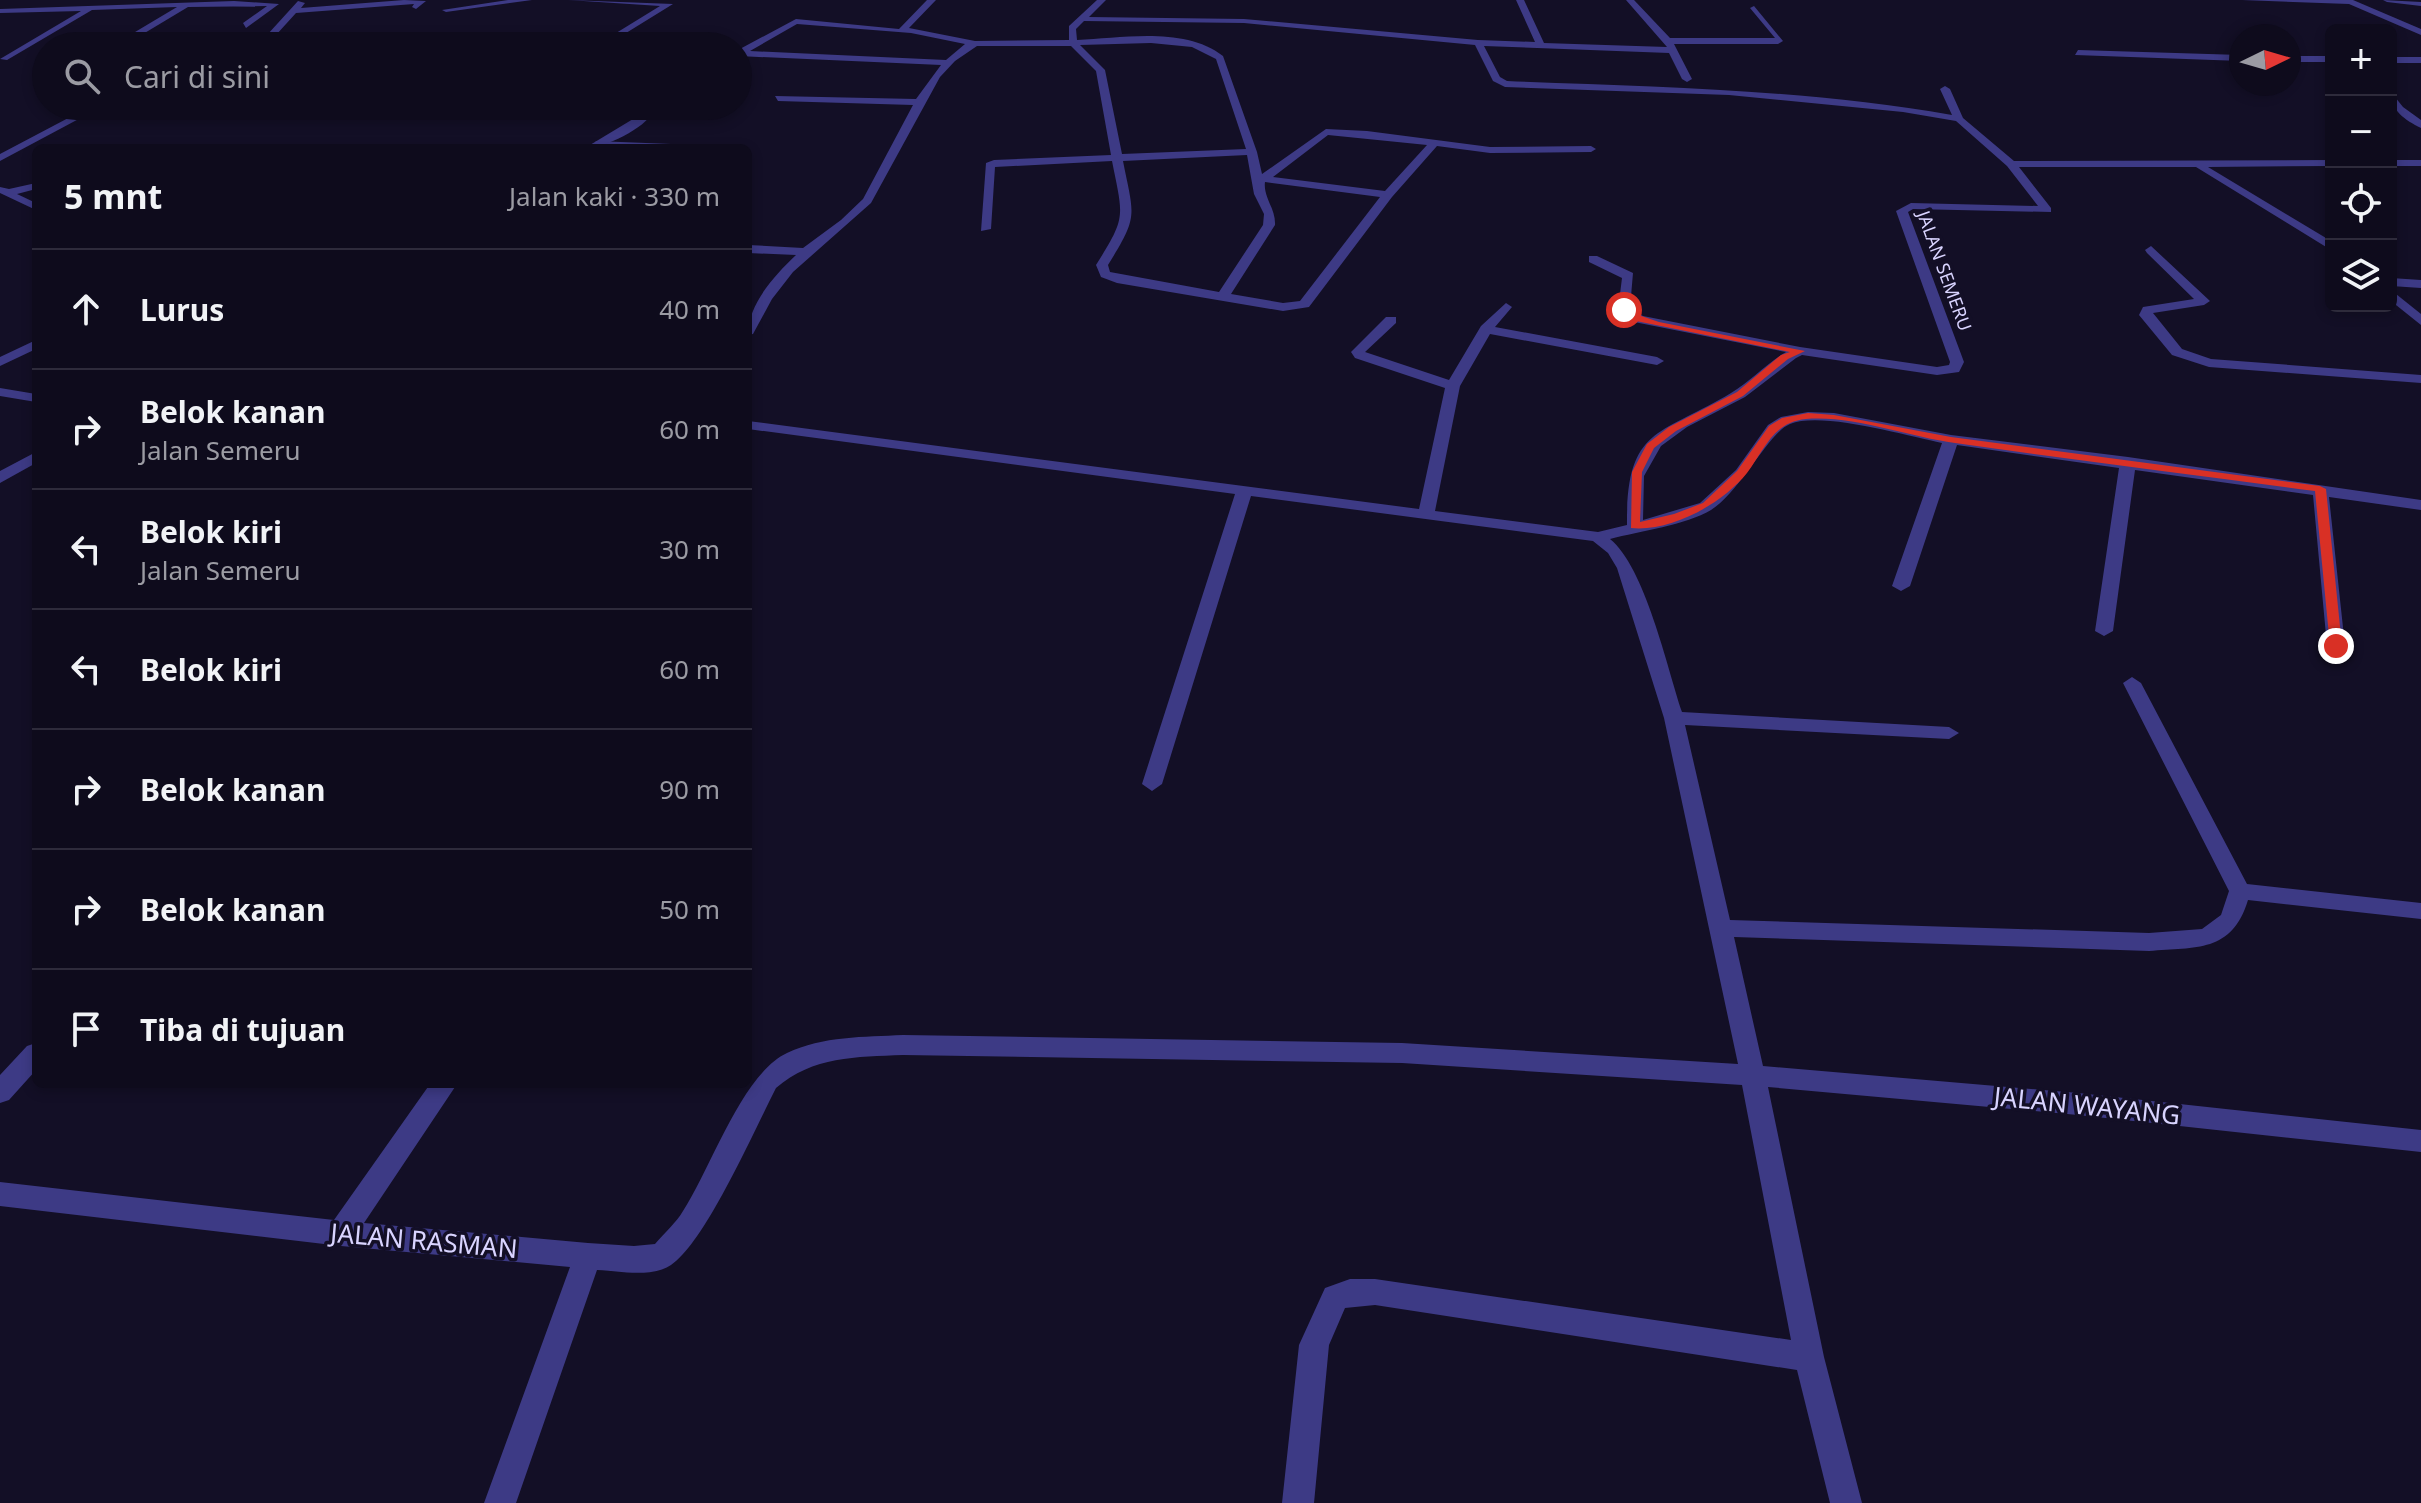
<!DOCTYPE html>
<html lang="id">
<meta charset="utf-8">
<style>
body{margin:0;font-family:"Noto Sans",sans-serif;background:#171425;color:#f1f3f6}
.controls{position:absolute;right:24px;top:24px;display:grid;overflow:hidden;border-radius:12px;box-shadow:0 4px 12px #0003}
.controls button{width:72px;height:72px;display:grid;place-items:center;padding:0;border:0;border-bottom:2px solid #2e2b3b;background:#0e0b1c;color:#f1f3f6;font:40px sans-serif}
.compass{position:absolute;left:2229px;top:24px;width:72px;height:72px;border-radius:50%;background:#0e0b1c;box-shadow:0 4px 12px #0003;rotate:85deg}
.stop{position:absolute;width:24px;height:24px;margin:-18px;border:6px solid #d93025;border-radius:50%;background:#fff}
.stop.end{background:#d93025;border-color:#fff;box-shadow:0 2px 8px #0008}
.list{margin:0;padding:0;list-style:none}
h2{display:flex;justify-content:space-between;align-items:center;height:104px;margin:0;padding:0 32px;font-size:34px}
h2 small{font-size:26px;font-weight:400;color:#9b9ba3}
.list li{display:grid;grid-template-columns:52px 1fr auto;gap:24px;align-items:center;box-sizing:border-box;height:120px;padding:0 32px;border-top:2px solid #2e2b3b}
.list b{display:block;font-size:30px;white-space:nowrap}
.list p{margin:0;font-size:26px;white-space:nowrap;color:#9b9ba3}
.list em{font-size:26px;font-style:normal;color:#9b9ba3}
.icon{flex:none;width:44px;height:44px;fill:none;stroke:currentColor;stroke-width:2;stroke-linecap:round;stroke-linejoin:round}
.map{position:relative;flex:none;width:2421px;height:1503px;overflow:hidden}
.search{position:absolute;background:#0e0b1c;box-shadow:0 4px 12px #0003;left:32px;top:32px;width:720px;height:88px;display:flex;align-items:center;gap:20px;box-sizing:border-box;padding:0 28px;border-radius:44px;color:#9b9ba3;font-size:30px}
.panel{position:absolute;background:#0e0b1c;box-shadow:0 4px 12px #0003;left:32px;top:144px;width:720px;height:944px;border-radius:12px}
.map>svg:first-child{display:block}
.lines{fill:none;stroke-linecap:round;stroke-linejoin:round}
.service{fill:#3d3a85;fill-rule:evenodd}
.minor{fill:#3d3a85;fill-rule:evenodd}
.route{fill:#d93025}
.labels{text-anchor:middle;stroke-width:7;stroke-linejoin:round;paint-order:stroke}
.far-street-label{font-size:18px;fill:#d9d4ff;stroke:#130f26}
.near-street-label{font-size:26px;fill:#d9d4ff;stroke:#130f26}
</style>
<div class="map">
<svg width="2421" height="1503" viewBox="0 0 2421 1503">
<rect width="100%" height="100%" fill="#130f26"/>
<g class="lines">
<path class="service" d="M596,141L696,145L701,148L600,146L595,143Z"/>
<path class="minor" d="M404,0L426,1L416,9L412,7L414,4L296,13L266,46H257L298,1L305,3L301,8Z
M508,0H532L446,12L442,10Z
M568,0L673,4L605,46H595L660,6Z
M927,0H936L909,28L975,41L1069,40V26L1097,0H1106L1089,17L1244,19L1478,40L1535,42L1516,0H1524L1544,43L1667,47L1626,0H1634L1670,38H1775L1750,8L1754,6L1783,41L1778,44H1674L1692,79L1687,82L1682,79L1669,53L1484,46L1500,77L1507,81C1656,87 1805,89 1952,115L1940,89L1945,86L1950,89L1963,118L2014,161L2331,160V166L2208,167L2331,241V250L2196,167H2019L2051,208V212L1913,209L1908,212L1964,362L1959,372L1937,375L1802,355L1796,358L1745,397L1687,427L1661,446L1644,476L1643,520L1700,503L1736,470L1768,425L1781,417L1808,412L1834,413L1951,435L2128,457L2421,500V510L2329,497L2345,646L2342,650L2336,652L2327,646L2313,495L2135,470L2113,631L2104,636L2095,631L2119,468L1957,445L1910,586L1901,591L1892,586L1942,443C1907,436 1822,411 1790,424C1769,432 1740,492 1711,510C1686,525 1640,531 1610,539C1645,567 1667,667 1682,712L1949,727L1959,733L1949,739L1685,725L1730,920L2149,933L2202,929L2221,915L2229,891L2123,683L2132,677L2141,683L2247,884L2421,903V919L2248,900C2232,953 2196,947 2149,951L1734,937L1763,1066L2078,1093L2421,1130V1152L2078,1115L1768,1087L1824,1357L1862,1503H1830L1797,1370L1375,1305L1345,1308L1329,1345L1314,1503H1282L1299,1345L1325,1288L1350,1279H1375L1791,1340L1742,1085L1402,1063L903,1055C856,1057 813,1056 776,1088C755,1129 705,1243 671,1265C653,1278 618,1271 597,1270L516,1503H484L570,1267L341,1246L0,1206V1182L334,1220L430,1084H457L364,1223L588,1243L634,1246L655,1244C664,1233 676,1223 683,1211C711,1168 742,1074 787,1053C823,1036 864,1037 903,1035L1402,1043L1738,1064L1664,718L1617,568L1608,553L1593,541L1251,496L1162,784L1152,791L1142,784L1235,494L748,429V421L1419,509L1445,388L1355,358L1351,352L1386,317H1396V323L1365,352L1449,380L1481,326L1506,303L1512,307L1495,327L1657,357L1664,361L1657,365L1490,334L1460,386L1435,511L1598,532L1627,525C1626,426 1660,436 1731,393C1751,381 1766,364 1786,352L1634,322L1618,310L1622,278L1589,262V256H1597L1633,273L1630,308L1643,316L1800,347L1937,367L1949,365L1950,362L1896,211L1911,203L2038,206L2007,166L1956,121L1903,112L1729,95L1505,87L1493,81L1475,45L1244,23L1084,21L1076,29L1077,40C1122,38 1185,26 1223,56L1257,152L1262,174L1326,129L1367,131L1490,147L1591,146L1596,149L1591,152L1490,153L1437,146L1392,197L1309,307L1283,311L1117,283L1101,277L1096,265C1127,216 1123,217 1112,161L995,167L991,229L981,231L986,163L994,160L1111,155L1096,71L1071,46H977L955,61L940,77L871,203L793,272L772,299L753,334L748,335C748,304 774,276 796,255L748,253V245L803,248L841,220L863,199L913,105L778,101L775,96L916,99L941,65L738,56V50L796,19L899,29ZM797,24L911,33L965,44L946,60L750,51ZM1151,43L1192,47L1216,59L1246,149L1122,154L1105,70L1080,45ZM1328,135L1427,145L1385,191L1273,177ZM1247,155L1254,194L1264,214L1263,225L1219,292L1110,272L1108,265C1139,215 1134,217 1123,161ZM1265,182L1380,197L1300,301L1283,303L1231,294L1275,225C1276,209 1263,197 1265,182Z
M2242,0H2353L2421,29V35L2349,4Z
M2383,0L2421,2V6L2387,2Z
M234,1L279,4L246,28L243,23L267,6L188,7L128,43L125,38L177,7L92,10L7,60L0,59L81,11L0,13V9Z
M435,34L587,43L591,46L435,40L409,43L405,40Z
M2078,50L2241,55V61L2075,55Z
M2289,56H2331V62H2289Z
M2391,57H2421V63H2391Z
M2391,92L2403,107L2421,120V128C2405,120 2391,111 2391,92Z
M91,106H103L0,161V154Z
M590,106H627L654,111C644,129 605,148 585,148L643,113Z
M2391,160H2421V166H2391Z
M36,183V189L17,194L36,203V210L0,193V187L9,189Z
M2151,246L2210,301L2204,305L2153,313L2182,349L2211,359L2421,375V383L2209,367L2172,355L2139,315L2143,307L2194,299L2147,253L2145,250Z
M2391,278L2421,280V288L2391,286Z
M2391,290L2421,314V325L2391,301Z
M36,340V349L0,366V357Z
M0,388L36,394V402L0,396Z
M36,452V463L0,483V471Z
M36,1043V1070L9,1100L0,1103V1075L27,1046Z"/>
</g>
<path class="route" d="M1621,309L1659,322L1805,351L1788,359L1743,396L1676,431L1654,448L1642,472L1640,522L1674,514L1703,503L1737,471L1769,426L1782,418L1808,413L1834,415L1951,437L2320,486L2326,489L2342,646L2336,649L2330,646L2315,491C2195,475 2075,460 1955,443C1909,437 1853,415 1806,419C1773,422 1765,449 1747,473C1722,504 1671,532 1631,528L1632,472L1647,444L1669,427L1737,392L1781,355L1790,352L1636,321L1621,312Z"/>
<g class="labels">
<g class="far-street-label">
<text transform="translate(1944 271) rotate(70)" y="6">JALAN SEMERU</text>
</g>
<g class="near-street-label">
<text transform="translate(2087 1106) rotate(6)" y="9">JALAN WAYANG</text>
<text transform="translate(424 1241) rotate(5)" y="9">JALAN RASMAN</text>
</g>
</g>
</svg>
<div class="controls">
<button>+</button>
<button>−</button>
<button><svg class="icon" aria-label="locate" viewBox="0 0 24 24"><circle cx="12" cy="12" r="6"/><path d="M12 2v4M12 18v4M2 12h4M18 12h4"/></svg></button>
<button><svg class="icon" aria-label="layers" viewBox="0 0 24 24"><path d="M12 4l9 5-9 5-9-5zM3 14l9 5 9-5"/></svg></button>
</div>
<svg class="compass" viewBox="-18 -18 36 36"><path d="M0-13l5 13h-10z" fill="#e53935"/><path d="M0 13l5-13h-10z" fill="#9b9ba3"/></svg>
<div class="stop" style="left:1624px;top:310px"></div>
<div class="stop end" style="left:2336px;top:646px"></div>
<div class="search"><svg class="icon" aria-label="search" viewBox="0 0 24 24"><circle cx="10" cy="10" r="6"/><path d="M15 15l6 6"/></svg>Cari di sini</div>
<section class="panel">
<h2>5 mnt<small>Jalan kaki · 330 m</small></h2>
<ul class="list">
<li><svg class="icon" aria-label="ahead" viewBox="0 0 24 24"><path d="M12 20V5M6 11l6-6 6 6"/></svg><div><b>Lurus</b></div><em>40 m</em></li>
<li><svg class="icon" aria-label="right" viewBox="0 0 24 24"><path d="M7 20v-9h11M14 6l5 5-5 5"/></svg><div><b>Belok kanan</b><p>Jalan Semeru</p></div><em>60 m</em></li>
<li><svg class="icon" aria-label="left" viewBox="0 0 24 24"><path d="M17 20v-9H6M10 6l-5 5 5 5"/></svg><div><b>Belok kiri</b><p>Jalan Semeru</p></div><em>30 m</em></li>
<li><svg class="icon" aria-label="left" viewBox="0 0 24 24"><path d="M17 20v-9H6M10 6l-5 5 5 5"/></svg><div><b>Belok kiri</b></div><em>60 m</em></li>
<li><svg class="icon" aria-label="right" viewBox="0 0 24 24"><path d="M7 20v-9h11M14 6l5 5-5 5"/></svg><div><b>Belok kanan</b></div><em>90 m</em></li>
<li><svg class="icon" aria-label="right" viewBox="0 0 24 24"><path d="M7 20v-9h11M14 6l5 5-5 5"/></svg><div><b>Belok kanan</b></div><em>50 m</em></li>
<li><svg class="icon" aria-label="arrive" viewBox="0 0 24 24"><path d="M6 21V4h12l-3 4 3 4H6"/></svg><div><b>Tiba di tujuan</b></div></li>
</ul>
</section>
</div>
